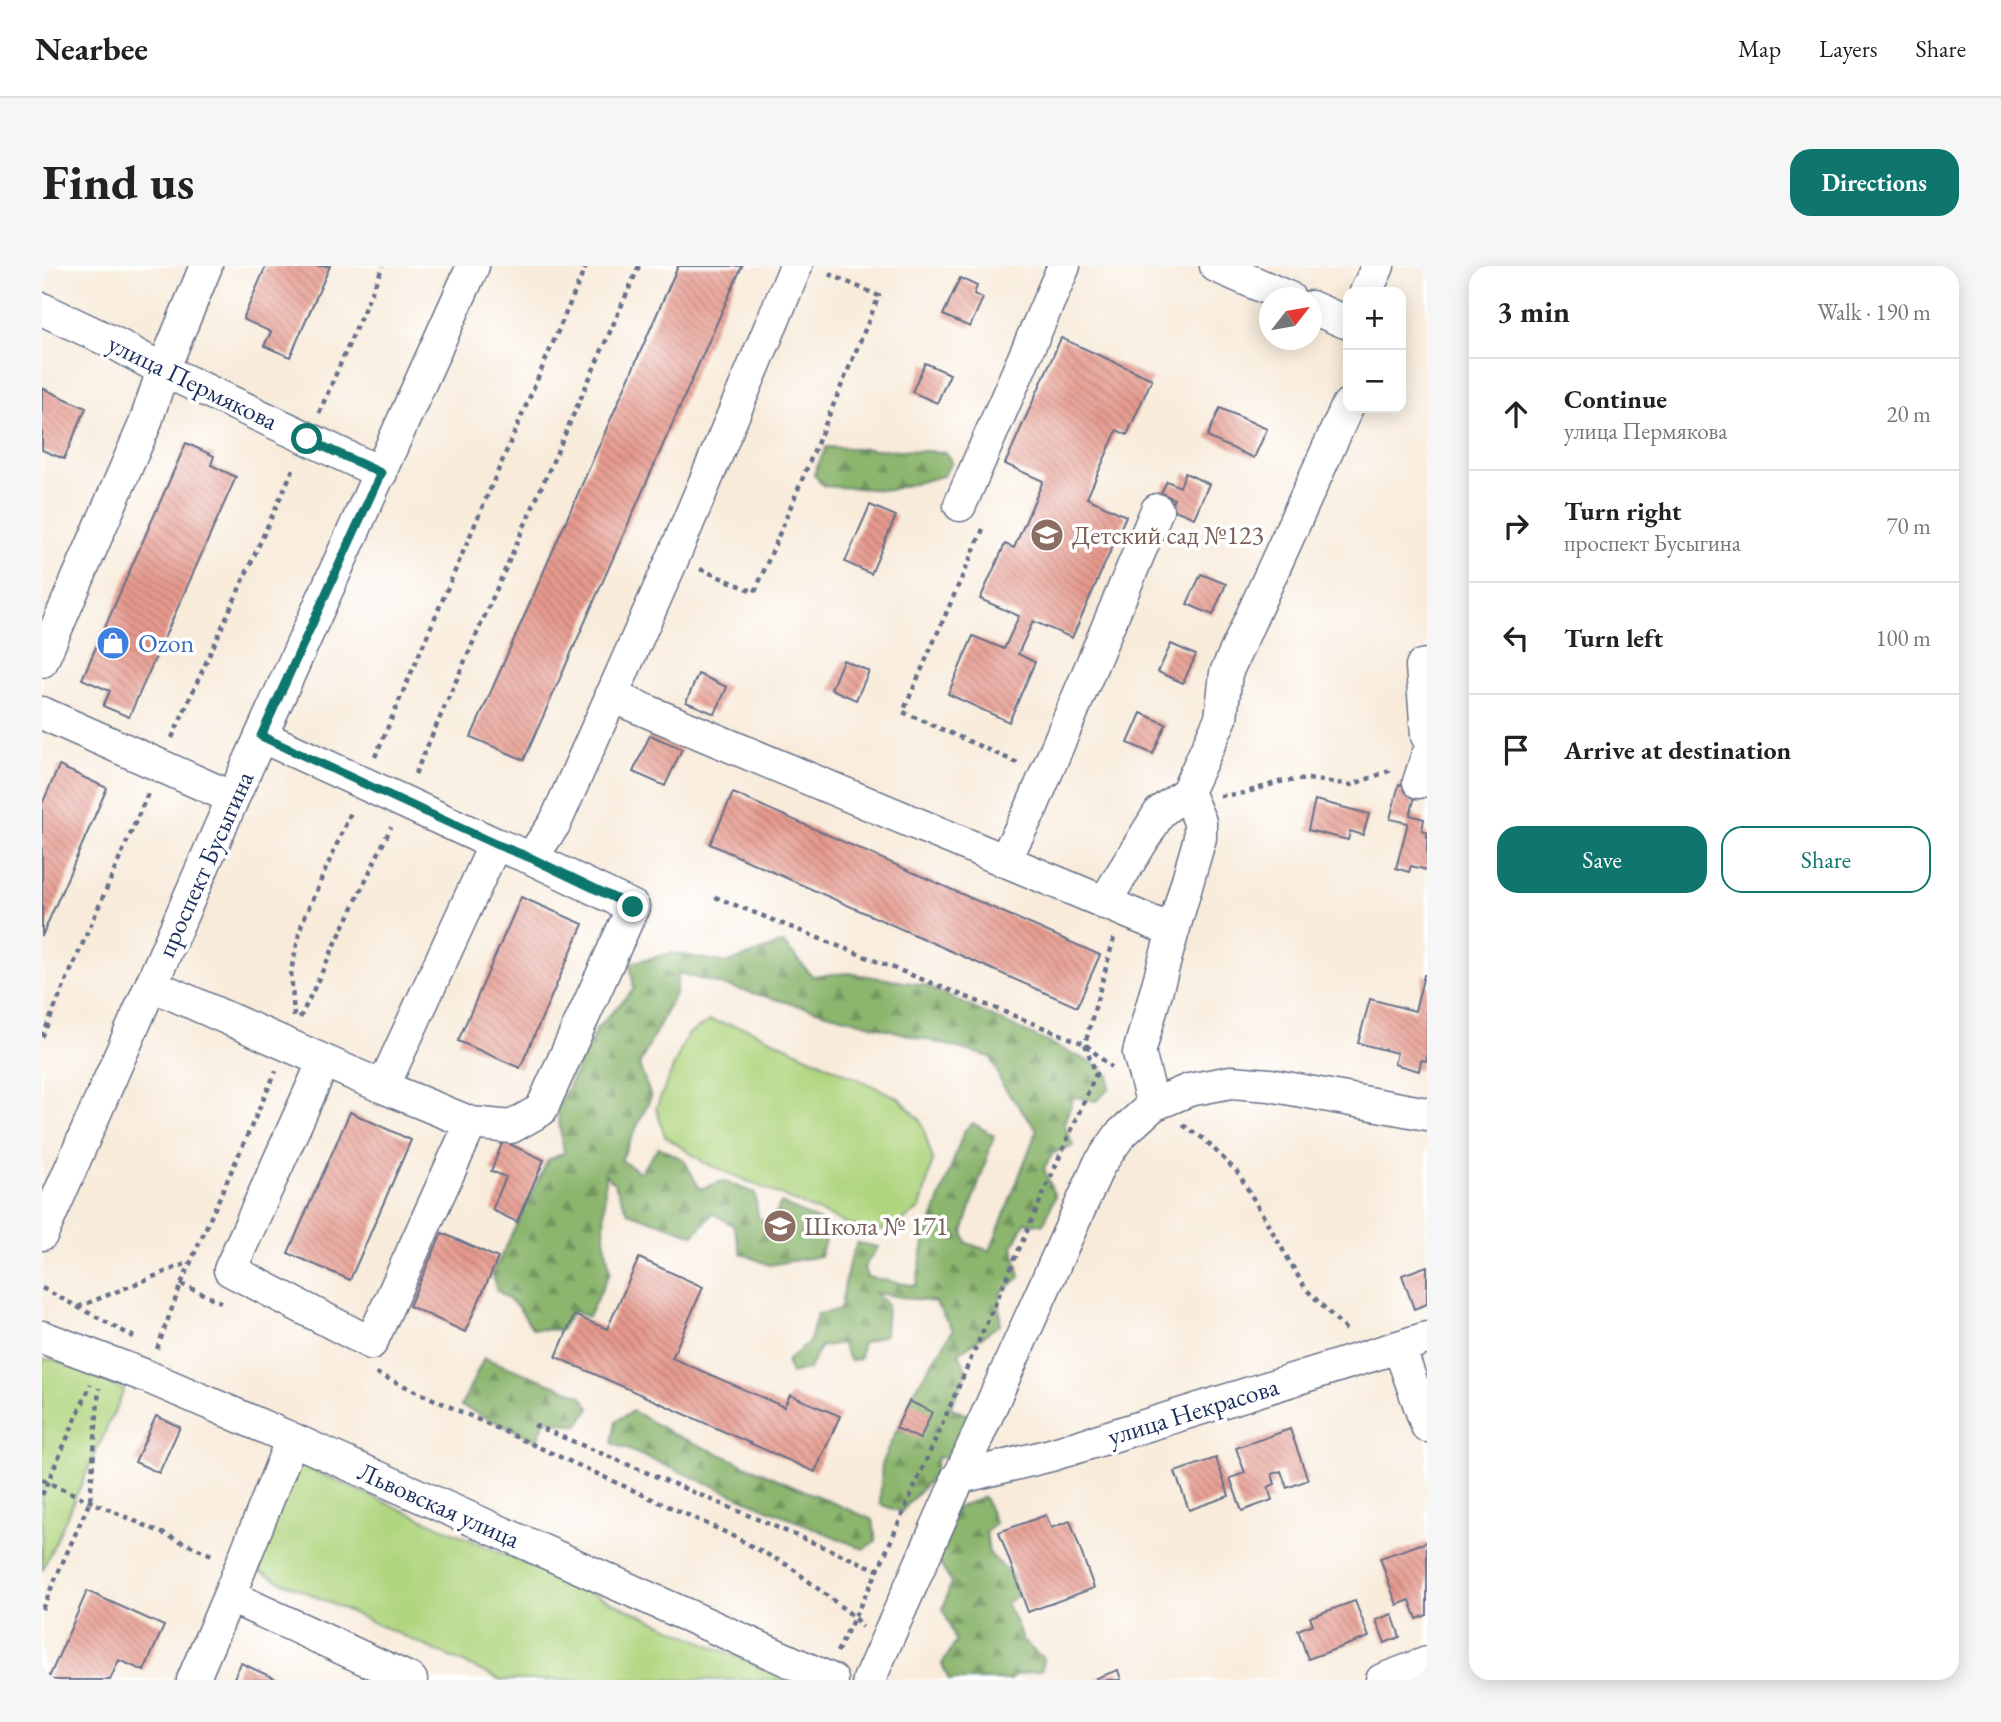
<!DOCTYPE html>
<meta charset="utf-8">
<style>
body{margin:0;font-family:"EB Garamond",serif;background:#f6f6f6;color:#222}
.controls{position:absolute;right:21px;top:21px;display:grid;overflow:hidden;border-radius:14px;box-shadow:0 4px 18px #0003}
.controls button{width:63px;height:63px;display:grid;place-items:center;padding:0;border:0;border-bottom:2px solid #e0e0e0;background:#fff;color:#222;font:35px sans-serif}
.compass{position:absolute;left:1217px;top:21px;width:63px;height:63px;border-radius:50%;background:#fff;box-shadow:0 4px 18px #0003;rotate:59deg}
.stop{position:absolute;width:21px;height:21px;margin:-16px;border:5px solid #0f766e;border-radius:50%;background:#fff}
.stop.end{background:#0f766e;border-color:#fff;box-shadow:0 2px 7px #0008}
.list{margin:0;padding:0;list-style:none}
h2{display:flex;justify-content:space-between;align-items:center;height:91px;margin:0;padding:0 28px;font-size:30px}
h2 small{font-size:23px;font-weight:400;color:#767676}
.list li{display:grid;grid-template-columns:46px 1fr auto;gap:21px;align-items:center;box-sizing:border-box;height:112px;padding:0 28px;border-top:2px solid #e0e0e0}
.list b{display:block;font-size:26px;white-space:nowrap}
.list p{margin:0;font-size:23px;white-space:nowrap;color:#767676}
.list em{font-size:23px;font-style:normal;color:#767676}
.actions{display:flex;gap:14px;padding:21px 28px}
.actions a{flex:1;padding:16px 0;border:2px solid #0f766e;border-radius:21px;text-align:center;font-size:24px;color:#0f766e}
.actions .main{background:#0f766e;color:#fff}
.icon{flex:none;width:38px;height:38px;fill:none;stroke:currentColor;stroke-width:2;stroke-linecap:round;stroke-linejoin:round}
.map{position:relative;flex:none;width:1385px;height:1414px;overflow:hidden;border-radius:21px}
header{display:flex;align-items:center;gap:42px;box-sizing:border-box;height:98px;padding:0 35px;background:#fff;border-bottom:2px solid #e0e0e0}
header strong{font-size:33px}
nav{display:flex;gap:38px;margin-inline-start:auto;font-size:24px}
.intro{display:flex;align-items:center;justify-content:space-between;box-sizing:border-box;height:168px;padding:0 42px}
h1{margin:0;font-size:49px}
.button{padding:18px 32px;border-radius:21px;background:#0f766e;color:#fff;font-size:24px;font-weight:700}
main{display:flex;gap:42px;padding:0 42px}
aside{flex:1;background:#fff;border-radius:21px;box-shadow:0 4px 18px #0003}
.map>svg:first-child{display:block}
.forest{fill:url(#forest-firs);stroke:#547266;stroke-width:2}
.green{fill:#b0d57f;stroke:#66826e;stroke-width:2}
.building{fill:url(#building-back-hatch)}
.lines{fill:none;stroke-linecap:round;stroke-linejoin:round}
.minor-casing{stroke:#687189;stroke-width:35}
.path{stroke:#687189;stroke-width:4.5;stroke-dasharray:5 5;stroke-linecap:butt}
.minor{stroke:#fff;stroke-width:32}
.route{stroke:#0f766e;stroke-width:9}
.labels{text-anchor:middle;stroke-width:7;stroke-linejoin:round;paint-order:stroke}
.street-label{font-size:26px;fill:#1b2f5e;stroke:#fff}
.education-label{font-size:26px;fill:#785e54;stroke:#fff;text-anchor:start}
.shop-label{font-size:26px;fill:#366cbe;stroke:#fff;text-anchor:start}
</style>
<header>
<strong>Nearbee</strong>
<nav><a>Map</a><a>Layers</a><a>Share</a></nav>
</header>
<div class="intro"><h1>Find us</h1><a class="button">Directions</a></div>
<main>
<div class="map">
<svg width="1385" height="1414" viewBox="0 0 1385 1414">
<defs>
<pattern id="forest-firs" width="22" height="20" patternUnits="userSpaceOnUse" patternTransform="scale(1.75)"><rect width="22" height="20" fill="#8cb66e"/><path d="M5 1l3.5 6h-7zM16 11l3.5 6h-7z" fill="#72945e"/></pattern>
<pattern id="building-back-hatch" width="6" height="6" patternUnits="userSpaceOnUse" patternTransform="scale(1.75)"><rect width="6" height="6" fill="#e6998c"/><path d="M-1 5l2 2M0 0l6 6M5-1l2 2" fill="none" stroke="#ba7d76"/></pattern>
</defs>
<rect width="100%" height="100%" fill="#fff"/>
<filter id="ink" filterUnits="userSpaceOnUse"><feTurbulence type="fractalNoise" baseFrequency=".0143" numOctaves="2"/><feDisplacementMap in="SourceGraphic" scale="14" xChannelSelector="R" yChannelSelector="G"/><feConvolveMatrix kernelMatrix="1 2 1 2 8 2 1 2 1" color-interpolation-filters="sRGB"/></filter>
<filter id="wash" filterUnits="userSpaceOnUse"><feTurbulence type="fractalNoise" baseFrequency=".00686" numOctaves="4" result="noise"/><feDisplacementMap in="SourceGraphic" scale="28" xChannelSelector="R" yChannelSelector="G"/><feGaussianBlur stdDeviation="1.57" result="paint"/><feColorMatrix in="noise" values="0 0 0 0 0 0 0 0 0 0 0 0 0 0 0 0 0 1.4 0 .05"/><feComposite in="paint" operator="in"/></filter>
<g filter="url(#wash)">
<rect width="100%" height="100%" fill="#f8ebda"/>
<path class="forest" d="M784,181L903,186L910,196L901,210L847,224L781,220L772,208Z
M741,677L770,710L806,707L882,719L1055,799L1067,809V823L1054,835L1032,831L1022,857L1031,880L1011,887L1002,902L1013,931L1001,959L983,956L971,980L978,1011L958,1028V1058L917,1087L925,1106L908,1141L930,1151L910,1193L895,1191L892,1209L859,1246L838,1238L840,1196L873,1124L911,1064L893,1036L833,1027L845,1039L843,1069L820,1077L818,1093L808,1095L799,1077L778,1081L767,1103L749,1108L744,1096L768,1075L775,1048L798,1044L807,997L815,977L836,981L822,1001L825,1011L874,1020L882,977L922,865L931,857L952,870L921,966L925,977L948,985L995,864L961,820L949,791L636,707L633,728L597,799L609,831L579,894L598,906L617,881L642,894L658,923L681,915L713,927L716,951L728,960L739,937L788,960L778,990L727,999L699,987L692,960L671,947L652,969L586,946L572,917L563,908L562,971L568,1006L546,1051L531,1045L519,1064L491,1063L476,1041L455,1024L450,1009L506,894L522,887L515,843L555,762L592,723L588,697L630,687L686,697Z
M442,1092L539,1129L548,1142L536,1160L503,1154L495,1175L419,1140Z
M591,1145L631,1168L831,1254L834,1275L821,1283L570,1177L574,1155Z
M942,1231L953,1257L944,1266L947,1287L969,1309L976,1329L964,1337L975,1359L980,1375L1001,1392L1000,1404L973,1409L969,1414H907L900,1398L914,1376L901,1343L909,1316L895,1293L913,1242Z"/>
<path class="green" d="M668,755L705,762L857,832L879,855L891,894L878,942L850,963L822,965L663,897L623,870L614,842L645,769Z
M12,1093L82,1124L0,1305V1094Z
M254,1197L747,1414H459L210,1302Z"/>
<g id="blocks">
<path class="building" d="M224,0H288L248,91L222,80L229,66L201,53Z
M636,0H700L482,494L429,471Z
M918,12L935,20L932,28L941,32L928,61L901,49Z
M1019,72L1110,113L1085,169L1075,164L1045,232L1084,250L1030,372L991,355L976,388L993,396L967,456L906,428L931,370L962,383L977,350L938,333L963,278L972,282L1001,215L963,198Z
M883,97L908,108L895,137L870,126Z
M0,122L44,142L22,193L0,184Z
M1178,142L1225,163L1212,192L1165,171Z
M144,177L172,190L169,199L194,211L87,451L61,440L68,425L40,413Z
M1143,207L1167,218L1152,252L1128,242L1132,233L1119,227L1125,215L1138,221Z
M828,239L854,250L829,308L803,296Z
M1159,308L1184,318L1171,349L1145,338Z
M1129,378L1154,389L1141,417L1116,406Z
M801,394L827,405L814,434L789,423Z
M656,408L685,421L673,448L644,436Z
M1099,447L1124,458L1111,488L1086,477Z
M608,469L640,483L623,520L591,506Z
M17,500L65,522L0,670V538Z
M1357,518L1375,523L1368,549L1382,553L1380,564L1385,566V604L1369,600L1367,606L1354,602L1366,557L1348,553Z
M691,527L1058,689L1035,741L668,578Z
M1273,534L1327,548L1321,569L1308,565L1306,574L1266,564Z
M479,631L541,658L478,802L416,775Z
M1382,709H1385V795L1379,794L1377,805L1352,798L1355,787L1316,777L1328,733L1373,745Z
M308,846L369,874L308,1014L246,987Z
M461,875L502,894L475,956L450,944L464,911L449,905Z
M400,967L456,992L423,1066L367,1040Z
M597,992L661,1021L630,1092L742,1141L748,1129L798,1150L773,1206L514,1091L532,1049L565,1063Z
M1385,1000V1038L1372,1043L1360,1009Z
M867,1135L890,1146L878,1173L854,1162Z
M114,1150L138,1161L117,1207L93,1196Z
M1248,1163L1266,1214L1245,1222L1239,1205L1230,1208L1233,1218L1226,1221L1230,1234L1200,1245L1188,1212L1203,1207L1194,1182Z
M1174,1192L1187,1230L1147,1244L1133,1206Z
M1004,1249L1009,1262L1028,1255L1052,1322L986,1346L957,1266Z
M1385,1276V1349L1375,1353L1368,1334L1355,1339L1338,1292Z
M45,1325L122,1360L102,1405L77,1394L68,1414H6Z
M1313,1335L1327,1371L1266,1393L1256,1364L1271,1358L1268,1351Z
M1350,1348L1358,1371L1343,1377L1334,1354Z
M199,1397L236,1414H191Z
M1076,1404L1079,1414H1055L1054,1412Z"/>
</g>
</g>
<g filter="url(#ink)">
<use href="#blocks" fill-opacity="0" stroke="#687189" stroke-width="2"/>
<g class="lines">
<defs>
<path id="minor" d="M1174,0L1247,32
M1324,26L1336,0
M1269,41L1303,56L1306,51
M0,43L76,79L121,104L339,207
M918,239L1022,0
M0,395L103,158L121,104L164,0
M1385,399L1380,400L1385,470
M569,430L1131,665L1097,787L1111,839
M0,447L191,532
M219,470L453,578L489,592L513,557L631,292L754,0
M1377,516L1385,491
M962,595L989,543L1115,244
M1062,637L1118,546L1145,526L1179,452L1184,407L1306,139
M1131,665L1158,572V556L1145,526
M110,719L341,821L429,857L469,861L499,844L591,641L489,592
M282,795L188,1004L329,1077L429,857
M341,821L453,578
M0,968L191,532L431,0
M0,1071L104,1110L250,1173L790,1414
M1357,1081L1385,1160
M915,1212L1009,1189L1385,1072
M187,1330L369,1414
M151,1414L187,1330L250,1173
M827,1414C903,1242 980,1070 1057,899L1078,869L1111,839L1147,824L1189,816L1228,819L1385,848
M1340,1414L1385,1397"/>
</defs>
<use href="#minor" class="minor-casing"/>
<path class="path" d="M277,147L341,0
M941,263L861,446L978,498
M658,303L713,326L837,30L783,6
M130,472L253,199
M333,491L544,0
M373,508L597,0
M1178,530L1202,527L1237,516L1266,513L1309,519L1347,505L1348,502
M673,631L1043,778L1069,801
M252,751L249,705L260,657L310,544
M258,752L349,561
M0,771L107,525
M1141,859L1162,873L1197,908L1263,1022L1306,1066
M139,1018L179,1036
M0,1022L92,1071
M36,1041L148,996
M115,1083L139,1018L234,805
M334,1107L685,1267L747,1300L811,1350L820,1361
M492,1159L836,1304
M0,1214L172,1290
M0,1229L49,1118
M0,1343L48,1235L57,1122
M795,1386L836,1304L1054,808L1043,778L1072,672"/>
<use href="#minor" class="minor"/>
</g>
</g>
<g class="lines" filter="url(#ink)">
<path class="route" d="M265,173L339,207L219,470L453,578L489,592L591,641"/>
</g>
<defs>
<symbol id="school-disc" viewBox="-11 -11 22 22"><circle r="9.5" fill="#8d6e63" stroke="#fff"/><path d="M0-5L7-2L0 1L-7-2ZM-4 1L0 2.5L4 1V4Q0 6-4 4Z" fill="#fff"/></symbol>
<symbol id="shop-disc" viewBox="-11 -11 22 22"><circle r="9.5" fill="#3f7fe0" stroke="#fff"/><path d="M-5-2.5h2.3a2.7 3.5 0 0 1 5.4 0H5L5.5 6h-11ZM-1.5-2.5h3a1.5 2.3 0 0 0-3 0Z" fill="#fff"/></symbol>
</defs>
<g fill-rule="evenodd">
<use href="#school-disc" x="986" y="250" width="38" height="38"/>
<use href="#shop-disc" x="52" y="358" width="38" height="38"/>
<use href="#school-disc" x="719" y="941" width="38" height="38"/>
</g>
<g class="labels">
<g class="street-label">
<text transform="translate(151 116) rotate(26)" y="9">улица Пермякова</text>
<text transform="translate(163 598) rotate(-66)" y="9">проспект Бусыгина</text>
<text transform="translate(1151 1145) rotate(-17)" y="9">улица Некрасова</text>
<text transform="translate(397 1239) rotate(24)" y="9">Львовская улица</text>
</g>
<g class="education-label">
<text x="1030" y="278">Детский сад №123</text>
<text x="762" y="969">Школа № 171</text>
</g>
<g class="shop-label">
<text x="96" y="386">Ozon</text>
</g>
</g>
</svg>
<div class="controls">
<button>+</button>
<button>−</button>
</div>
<svg class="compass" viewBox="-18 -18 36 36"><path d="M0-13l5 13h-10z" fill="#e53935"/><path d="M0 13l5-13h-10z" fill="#767676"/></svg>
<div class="stop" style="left:265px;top:173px"></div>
<div class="stop end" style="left:591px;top:641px"></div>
</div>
<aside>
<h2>3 min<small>Walk · 190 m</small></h2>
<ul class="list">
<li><svg class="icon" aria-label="ahead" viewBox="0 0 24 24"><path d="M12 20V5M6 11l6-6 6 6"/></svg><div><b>Continue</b><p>улица Пермякова</p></div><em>20 m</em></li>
<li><svg class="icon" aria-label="right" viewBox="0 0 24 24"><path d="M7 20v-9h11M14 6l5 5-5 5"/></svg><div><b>Turn right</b><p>проспект Бусыгина</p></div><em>70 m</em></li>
<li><svg class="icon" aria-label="left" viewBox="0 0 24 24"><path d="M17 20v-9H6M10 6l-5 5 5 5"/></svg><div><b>Turn left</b></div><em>100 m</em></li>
<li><svg class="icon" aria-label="arrive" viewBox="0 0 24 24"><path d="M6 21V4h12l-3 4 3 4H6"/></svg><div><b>Arrive at destination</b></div></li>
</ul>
<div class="actions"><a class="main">Save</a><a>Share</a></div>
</aside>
</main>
